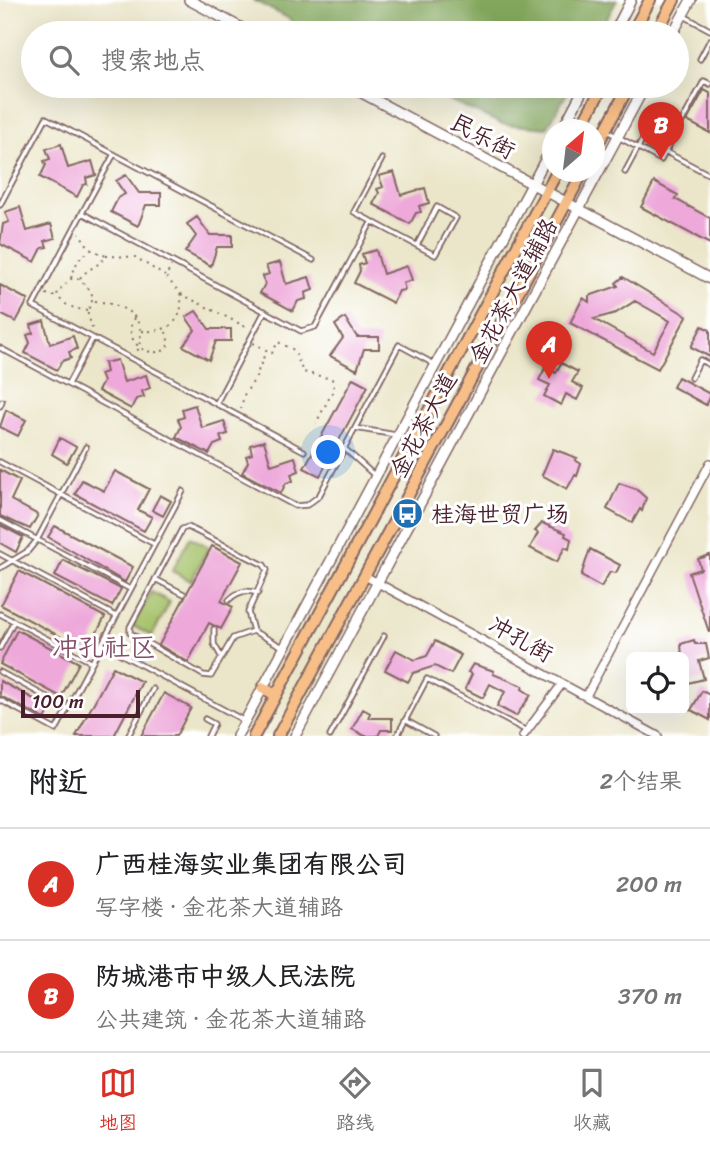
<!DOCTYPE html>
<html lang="zh">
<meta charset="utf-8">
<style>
body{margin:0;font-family:Sriracha,"LXGW WenKai TC",sans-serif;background:#f6f6f6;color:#202124}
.controls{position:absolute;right:21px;bottom:21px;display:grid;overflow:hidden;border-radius:10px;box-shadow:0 7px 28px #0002}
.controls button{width:63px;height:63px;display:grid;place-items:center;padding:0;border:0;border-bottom:2px solid #e0e0e0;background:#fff;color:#202124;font:35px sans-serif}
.compass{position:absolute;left:542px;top:119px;width:63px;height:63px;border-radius:50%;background:#fff;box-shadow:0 7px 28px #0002;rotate:28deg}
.scale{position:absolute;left:21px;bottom:18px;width:119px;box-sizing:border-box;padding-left:7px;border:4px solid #4a1f2b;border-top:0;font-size:19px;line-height:24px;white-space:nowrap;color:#4a1f2b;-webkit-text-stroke:5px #fff;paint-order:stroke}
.you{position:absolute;left:329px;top:453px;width:24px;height:24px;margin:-18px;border:5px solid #fff;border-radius:50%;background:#1a73e8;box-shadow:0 0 0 10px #1a73e833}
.badge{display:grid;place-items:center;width:46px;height:46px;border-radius:50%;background:#d93025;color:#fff;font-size:23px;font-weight:700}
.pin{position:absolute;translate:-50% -58px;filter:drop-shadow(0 2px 4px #0008)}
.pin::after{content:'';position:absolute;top:37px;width:24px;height:21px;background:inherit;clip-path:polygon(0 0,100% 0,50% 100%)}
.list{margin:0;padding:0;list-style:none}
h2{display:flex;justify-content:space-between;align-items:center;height:91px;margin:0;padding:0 28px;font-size:30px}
h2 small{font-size:23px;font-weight:400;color:#757577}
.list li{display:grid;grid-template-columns:46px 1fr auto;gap:21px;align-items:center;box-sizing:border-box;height:112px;padding:0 28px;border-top:2px solid #e0e0e0}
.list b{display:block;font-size:26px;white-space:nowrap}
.list p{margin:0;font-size:23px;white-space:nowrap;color:#757577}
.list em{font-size:23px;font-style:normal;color:#757577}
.icon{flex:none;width:38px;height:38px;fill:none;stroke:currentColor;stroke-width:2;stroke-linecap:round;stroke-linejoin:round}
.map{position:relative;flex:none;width:710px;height:736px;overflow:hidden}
.search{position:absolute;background:#fff;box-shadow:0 7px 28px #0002;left:21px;right:21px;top:21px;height:77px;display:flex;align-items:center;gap:18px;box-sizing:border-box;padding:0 24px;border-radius:38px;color:#757577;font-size:26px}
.sheet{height:315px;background:#fff}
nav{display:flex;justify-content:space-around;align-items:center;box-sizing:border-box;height:98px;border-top:2px solid #e0e0e0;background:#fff;font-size:19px;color:#757577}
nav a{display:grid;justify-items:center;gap:4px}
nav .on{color:#d93025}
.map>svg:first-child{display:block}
.green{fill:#a4c168;stroke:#77704a;stroke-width:2}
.forest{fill:#83a75c;stroke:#666344;stroke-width:2}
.building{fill:#eea9da;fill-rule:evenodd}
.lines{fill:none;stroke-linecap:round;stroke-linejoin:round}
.service-casing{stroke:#826562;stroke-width:7}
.minor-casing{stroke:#826562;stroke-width:10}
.tertiary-casing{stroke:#826562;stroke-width:12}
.trunk-casing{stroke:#826562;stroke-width:14}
.path{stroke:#826562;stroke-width:2;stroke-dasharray:2 5;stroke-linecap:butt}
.service{stroke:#fff;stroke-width:3.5}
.minor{stroke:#fff;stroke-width:7}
.tertiary{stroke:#fff;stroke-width:9}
.trunk{stroke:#f7be88;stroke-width:10}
.labels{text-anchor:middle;stroke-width:6;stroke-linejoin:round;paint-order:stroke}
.street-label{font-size:23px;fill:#4a1f2b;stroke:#fff}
.poi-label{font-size:23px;fill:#4a1f2b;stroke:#fff;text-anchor:start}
.quarter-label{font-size:26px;fill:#834f68;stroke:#fff}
</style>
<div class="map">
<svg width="710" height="736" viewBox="0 0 710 736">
<rect width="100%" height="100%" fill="#fff"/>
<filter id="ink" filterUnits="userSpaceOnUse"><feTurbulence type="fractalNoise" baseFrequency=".0143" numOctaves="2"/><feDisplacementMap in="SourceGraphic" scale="14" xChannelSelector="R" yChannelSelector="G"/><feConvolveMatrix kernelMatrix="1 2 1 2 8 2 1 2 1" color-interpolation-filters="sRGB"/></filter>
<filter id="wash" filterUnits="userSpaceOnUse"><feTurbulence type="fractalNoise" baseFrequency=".00686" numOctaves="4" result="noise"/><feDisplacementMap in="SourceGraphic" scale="28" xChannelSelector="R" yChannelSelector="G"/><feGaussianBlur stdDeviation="1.57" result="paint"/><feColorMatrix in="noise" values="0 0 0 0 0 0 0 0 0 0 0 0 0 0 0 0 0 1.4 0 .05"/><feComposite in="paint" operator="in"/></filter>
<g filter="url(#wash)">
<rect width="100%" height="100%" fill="#ebe6c9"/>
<path class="green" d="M190,537L209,547L191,581L172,571Z
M151,592L170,602L152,636L133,626Z"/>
<path class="forest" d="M253,0H617L599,33H304L288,18Z
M418,86H571L547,128L502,124Z"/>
<g id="blocks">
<path class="building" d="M704,90L710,93V133L687,121Z
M61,144L68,168L92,161L96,175L86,178L87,184L83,185L77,197L40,177L46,165L44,161L50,159L46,149Z
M394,172L401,195L425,188L429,203L419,206L421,212L416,213L410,224L373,204L379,193L377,189L383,187L379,176Z
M126,175L139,193H161V205H146L138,226L111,212L118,198L125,194L116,181Z
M654,182L678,195L675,199L710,218V244L641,207Z
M20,207L27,231L51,224L55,238L45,241L47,247L42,248L35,262L0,244L3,224L9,222L5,212Z
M197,217L210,235H232V247H217L211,266L185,252L196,236L187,224Z
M376,250L383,274L407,266L412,280L403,283L405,290L399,291L393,303L354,283L360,271L359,265L365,263L362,254Z
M280,262L286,284L309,277L313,290L305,293L306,299L298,301L293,311L260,293L265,284L263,276L269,274L266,266Z
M623,277L687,316L658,369L570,323L583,298L589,302V296L618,286L616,283ZM635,301L670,321L653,352L594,319L616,313Z
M0,285L28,300L16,322L0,314Z
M196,311L209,329H231V341H216L209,360L183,346L195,330L186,317Z
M345,318L357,337H379V349H364L357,370L330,356L343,338L335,325Z
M44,321L50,344L73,336L77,349L69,352L71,358L62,361L57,370L25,353L30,343L27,335L33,333L31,325Z
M702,326L710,330V357L691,347Z
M117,360L124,382L146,375L150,388L142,391L144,397L136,399L131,409L98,391L103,382L100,374L106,372L104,363Z
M561,363L578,372L572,382L583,388L577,400L566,394L561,405L544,396L550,385L539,380L545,368L556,373Z
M678,377L710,394L706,405L673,387Z
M353,378L368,386L320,476L304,468Z
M195,405L202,428L224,421L228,434L220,436L222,442L214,445L209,454L176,437L181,427L178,419L184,417L182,409Z
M6,410L26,420L18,436L0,427Z
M60,438L76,447L67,463L52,454Z
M264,441L271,465L295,457L299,471L291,474L293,481L286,483L281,493L242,473L248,462L246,456L252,454L250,445Z
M553,449L577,458L575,460L581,464L577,476L575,475L567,489L542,475Z
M0,470L20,481L11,500L38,515L30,529L0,516Z
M115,471L149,489L138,510L152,517L144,531L75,494L82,480L104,491Z
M619,483L636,489L646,498L642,511L640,509L632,523L607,509Z
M160,495L171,501L163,516L152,510Z
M542,523L566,533L565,536L571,539L569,549L565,547L557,562L530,548L538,533L535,531Z
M0,525L23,537L16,552L0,543Z
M55,526L133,567L125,582L48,537Z
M212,546L242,562L221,601L233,607L221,629L209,623L188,662L159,645Z
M590,549L620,565L616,573L610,572L601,587L581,576Z
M710,555V632H709L689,573L701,569L698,559Z
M63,560L121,589L112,606L55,576Z
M19,571L105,617L87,651L1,605Z
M17,630L79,663L61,697L0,664Z
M694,640L695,644H706L709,658L699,661L704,679L684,684L681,644Z
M435,641L461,655L451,674L435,666L413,673L408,682L385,670L396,650L415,660L427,656Z
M473,664L494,671L493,674L523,686L522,689L531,695L516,716L497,706L505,692L490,684L483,698L465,689L472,674L468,672Z
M113,667L142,682L114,736H76Z
M0,681L51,708L45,719L0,696Z
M702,691L710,695V720L691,710Z
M164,693L191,708L176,736H141Z
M363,709L370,713L368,718H392V730H381L378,736H365L352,729Z"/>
</g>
</g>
<g filter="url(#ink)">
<use href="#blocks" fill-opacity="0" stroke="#826562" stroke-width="2"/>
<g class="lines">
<defs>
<path id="service" d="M684,16L710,30
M700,59L710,40
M607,131L661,160L704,81L710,84
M666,152L710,175
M114,154L82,213L301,331L315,327L372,221
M382,159L354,212L435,255L456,218L437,207L417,245
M625,172L648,129L671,142
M0,205L46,118L313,260
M93,338L304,451
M0,348L295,506L307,505L319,496L399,345L434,364
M691,378L700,360L710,365
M68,384L93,338L33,306L82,213
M216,404L265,311
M0,406L2,401
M355,428L396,435
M344,448L374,475
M0,462L154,544
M0,520L130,589
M188,527L264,565L267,570L248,612L253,631L233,638L211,676L203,675L130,633V627L182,529Z
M0,554L116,616
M0,568L28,551L37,540L86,447
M155,579L184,594
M229,600C237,591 246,589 258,593
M0,614L91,662
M214,629V644L222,658
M253,631L283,647
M102,644L243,720
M0,648L14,621
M0,672L67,708
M0,700L56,730L183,491
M205,719L214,724L208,736
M405,720L434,736
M128,736L153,689
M330,736L384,636
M397,736L427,679L525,730"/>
<path id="minor" d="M365,576L658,736
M586,696L710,463
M523,736L562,684"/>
<path id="tertiary" d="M189,0L251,33
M614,33L631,0
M673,33L691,0
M349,86L710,279
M562,130L585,86
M237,736L552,147
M295,736L645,86"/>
<path id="trunk" d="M632,33L650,0
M656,33L674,0
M579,130L603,86
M594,151L629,86
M263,688L276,695
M254,736L557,172
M278,736L583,172"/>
</defs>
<use href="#service" class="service-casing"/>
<use href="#minor" class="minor-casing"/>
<use href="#tertiary" class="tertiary-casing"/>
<use href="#trunk" class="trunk-casing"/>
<path class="path" d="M106,256L135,257L165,276
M71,278L78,260L91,250L79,233
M80,278C88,268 100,266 106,256L92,250
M46,294L57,297
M181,294L248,328
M95,301C128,305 151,319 136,355
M87,311C75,308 60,306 57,292L71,279H79C92,291 97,296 87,311L93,331
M134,318C122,338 144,359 165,350L169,344L166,332
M142,331C168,333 186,321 180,293L166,277L171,266
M253,343L272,353L278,342L294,350L303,372L332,379L334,389L316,423
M241,409L244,395L255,379L266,351"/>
<use href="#service" class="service"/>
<use href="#minor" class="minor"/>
<use href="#tertiary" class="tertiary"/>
<use href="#trunk" class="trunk"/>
</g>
</g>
<defs>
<symbol id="bus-disc" viewBox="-11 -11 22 22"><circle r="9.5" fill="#1f6fb2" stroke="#fff"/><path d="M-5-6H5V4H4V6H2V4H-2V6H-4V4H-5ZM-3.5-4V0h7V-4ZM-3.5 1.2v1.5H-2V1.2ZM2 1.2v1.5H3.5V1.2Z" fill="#fff"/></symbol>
</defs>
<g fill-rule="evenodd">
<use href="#bus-disc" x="390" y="496" width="35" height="35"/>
</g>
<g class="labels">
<g class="street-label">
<text transform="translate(483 136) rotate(28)" y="8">民乐街</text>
<text transform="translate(513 291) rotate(-62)" y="8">金花茶大道辅路</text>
<text transform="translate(423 425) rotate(-62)" y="8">金花茶大道</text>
<text transform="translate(521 639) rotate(29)" y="8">冲孔街</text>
</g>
<g class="poi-label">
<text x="431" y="522">桂海世贸广场</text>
</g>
<g class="quarter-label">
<text x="104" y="656">冲孔社区</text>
</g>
</g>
</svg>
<div class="controls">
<button><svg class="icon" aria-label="locate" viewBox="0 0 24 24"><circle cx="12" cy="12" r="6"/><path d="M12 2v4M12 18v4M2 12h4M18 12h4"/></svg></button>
</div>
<svg class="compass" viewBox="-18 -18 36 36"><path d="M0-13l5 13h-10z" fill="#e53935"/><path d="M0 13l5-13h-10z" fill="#757577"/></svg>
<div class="scale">100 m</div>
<div class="you"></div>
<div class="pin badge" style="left:549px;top:379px">A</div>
<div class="pin badge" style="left:661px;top:160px">B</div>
<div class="search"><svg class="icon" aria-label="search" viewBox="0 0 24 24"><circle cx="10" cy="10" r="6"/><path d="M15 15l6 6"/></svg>搜索地点</div>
</div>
<section class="sheet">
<h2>附近<small>2个结果</small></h2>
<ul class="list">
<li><span class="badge">A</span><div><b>广西桂海实业集团有限公司</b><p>写字楼 · 金花茶大道辅路</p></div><em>200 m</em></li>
<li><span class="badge">B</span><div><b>防城港市中级人民法院</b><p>公共建筑 · 金花茶大道辅路</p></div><em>370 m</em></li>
</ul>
</section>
<nav>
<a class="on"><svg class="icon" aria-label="map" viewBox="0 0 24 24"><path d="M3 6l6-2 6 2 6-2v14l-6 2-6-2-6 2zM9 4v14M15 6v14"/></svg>地图</a>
<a><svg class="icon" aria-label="directions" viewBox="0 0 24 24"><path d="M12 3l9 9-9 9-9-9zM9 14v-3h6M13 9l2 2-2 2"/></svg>路线</a>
<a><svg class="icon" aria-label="saved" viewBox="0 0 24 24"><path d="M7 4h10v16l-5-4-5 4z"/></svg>收藏</a>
</nav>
